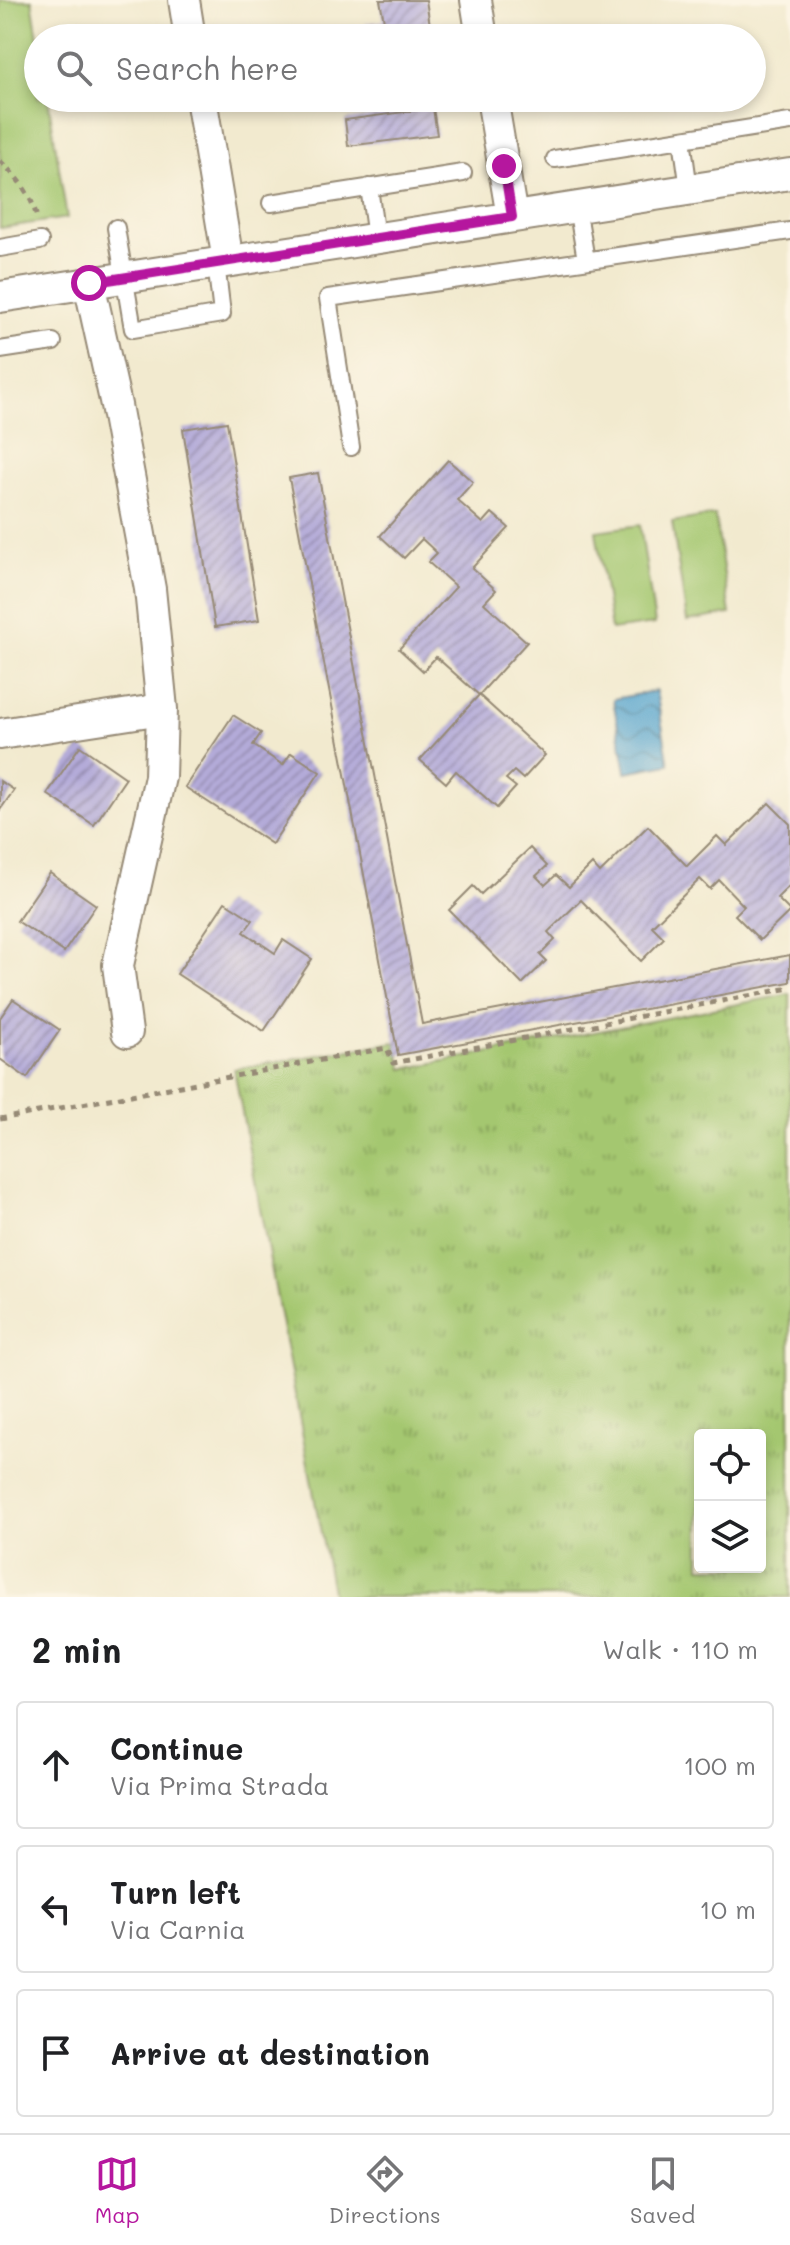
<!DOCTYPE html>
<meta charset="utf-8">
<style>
body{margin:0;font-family:Mali,sans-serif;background:#f2f2f2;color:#202124}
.controls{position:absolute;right:24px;bottom:24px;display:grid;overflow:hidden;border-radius:8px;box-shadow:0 4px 12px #0003}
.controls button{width:72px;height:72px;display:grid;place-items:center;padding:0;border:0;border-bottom:2px solid #e0e0e0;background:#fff;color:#202124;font:40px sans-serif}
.stop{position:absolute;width:24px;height:24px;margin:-18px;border:6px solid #b5179e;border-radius:50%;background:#fff}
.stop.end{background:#b5179e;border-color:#fff;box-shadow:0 2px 8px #0008}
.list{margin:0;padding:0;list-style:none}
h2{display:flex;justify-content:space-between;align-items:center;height:104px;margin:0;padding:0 32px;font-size:34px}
h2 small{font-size:26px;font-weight:400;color:#757577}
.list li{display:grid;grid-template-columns:52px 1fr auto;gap:24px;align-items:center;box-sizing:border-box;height:128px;margin:0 16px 16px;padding:0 16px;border:2px solid #e0e0e0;border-radius:8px}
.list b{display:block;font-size:30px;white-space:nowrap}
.list p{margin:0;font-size:26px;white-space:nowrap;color:#757577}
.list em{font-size:26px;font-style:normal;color:#757577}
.icon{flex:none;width:44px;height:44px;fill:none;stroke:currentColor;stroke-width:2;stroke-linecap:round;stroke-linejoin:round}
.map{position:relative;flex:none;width:790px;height:1597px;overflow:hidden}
.search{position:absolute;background:#fff;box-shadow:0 4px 12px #0003;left:24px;right:24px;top:24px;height:88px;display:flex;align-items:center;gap:20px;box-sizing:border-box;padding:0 28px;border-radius:44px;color:#757577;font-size:30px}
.sheet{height:536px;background:#fff}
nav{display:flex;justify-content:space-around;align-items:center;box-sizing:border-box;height:112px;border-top:2px solid #e0e0e0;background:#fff;font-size:22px;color:#757577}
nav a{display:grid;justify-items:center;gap:4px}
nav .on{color:#b5179e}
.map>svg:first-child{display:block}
.grass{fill:url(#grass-tufts);stroke:#707847;stroke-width:2;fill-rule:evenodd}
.park{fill:#a4c770;stroke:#707847;stroke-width:2}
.water{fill:url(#water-waves);stroke:#466676;stroke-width:2}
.building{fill:url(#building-hatch)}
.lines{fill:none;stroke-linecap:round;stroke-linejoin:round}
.service-casing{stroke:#968a76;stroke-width:20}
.minor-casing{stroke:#968a76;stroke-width:34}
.path{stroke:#968a76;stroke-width:5;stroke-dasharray:6 6;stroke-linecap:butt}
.service{stroke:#fff;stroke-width:16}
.minor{stroke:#fff;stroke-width:30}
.route{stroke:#b5179e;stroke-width:10}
</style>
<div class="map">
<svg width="790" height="1597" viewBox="0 0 790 1597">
<defs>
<pattern id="grass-tufts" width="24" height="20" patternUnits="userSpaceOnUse" patternTransform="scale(2)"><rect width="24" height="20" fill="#a4c770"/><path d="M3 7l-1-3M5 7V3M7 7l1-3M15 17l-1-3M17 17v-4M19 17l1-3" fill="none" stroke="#87a25b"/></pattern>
<pattern id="water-waves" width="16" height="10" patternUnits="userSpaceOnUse" patternTransform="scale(2)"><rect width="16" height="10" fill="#52a3cd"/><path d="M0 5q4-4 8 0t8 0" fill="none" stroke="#4585a6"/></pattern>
<pattern id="building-hatch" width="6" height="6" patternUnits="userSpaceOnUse" patternTransform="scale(2)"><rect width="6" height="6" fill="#b4abd9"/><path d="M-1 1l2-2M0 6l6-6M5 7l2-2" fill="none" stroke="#948baf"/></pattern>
</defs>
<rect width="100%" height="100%" fill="#fcf5e5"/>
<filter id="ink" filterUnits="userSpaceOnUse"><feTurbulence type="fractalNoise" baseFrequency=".0125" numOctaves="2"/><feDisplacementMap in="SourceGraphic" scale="16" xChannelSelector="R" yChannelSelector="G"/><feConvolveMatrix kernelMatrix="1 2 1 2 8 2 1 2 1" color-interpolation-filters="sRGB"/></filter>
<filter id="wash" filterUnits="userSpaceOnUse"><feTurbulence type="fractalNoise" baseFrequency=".006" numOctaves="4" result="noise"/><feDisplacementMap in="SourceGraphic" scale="32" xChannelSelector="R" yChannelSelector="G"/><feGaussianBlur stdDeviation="1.8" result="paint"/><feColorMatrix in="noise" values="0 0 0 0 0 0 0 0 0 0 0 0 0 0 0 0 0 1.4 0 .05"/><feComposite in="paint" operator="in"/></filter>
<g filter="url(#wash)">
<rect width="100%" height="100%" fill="#f2eacf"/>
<path class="grass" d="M790,994V1597H333L234,1069L396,1042L403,1069ZM700,1435H760V1567H700Z"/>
<path class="park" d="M0,0H32L38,38V98H48L67,218L0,228Z
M715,515L730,614L687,621L672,522Z
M640,525L655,624L611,630L596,531Z"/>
<path class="water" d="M656,691L669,764L626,772L613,699Z"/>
<g id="blocks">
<path class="building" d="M380,0H426L432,38H368L366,23L384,21Z
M433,108L437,135L348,146L345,120Z
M227,422L259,620L215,627L183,429Z
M448,460L473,482L457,500L483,523L492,513L509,528L472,568L496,590L484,603L527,642L479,695L436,657L423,671L399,649L456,587L428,562L437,553L422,539L404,558L380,536Z
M318,473L422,1024L790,955V982L398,1055L289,478Z
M479,695L545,755L523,779L514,771L506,779L516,787L497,808L456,771L446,783L420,760Z
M233,715L261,733L253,745L283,765L291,753L320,772L272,844L185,787Z
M80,746L126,778L94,825L47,794Z
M0,781L14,790L0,810Z
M769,803L790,824V885L777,898L790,911L760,940L735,915L744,906L719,880L710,889L700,879L652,926L664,938L641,961L581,900L548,932L555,940L540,955L546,961L522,984L449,910L473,886L481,894L530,848L547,866L536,876L545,885L556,875L569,887L592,864L600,873L648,826L687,866L717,836L726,845Z
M50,873L96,905L64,952L17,921Z
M225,902L253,920L244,932L275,953L283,940L312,959L264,1031L177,974Z
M13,999L60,1030L27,1078L0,1059V1018Z"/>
</g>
</g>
<g filter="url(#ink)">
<use href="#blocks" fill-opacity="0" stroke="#968a76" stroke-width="2"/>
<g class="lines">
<defs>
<path id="service" d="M682,139L689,189
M555,159L790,122
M369,187L376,238
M271,203L463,173
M577,207L586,260
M116,228L133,329L222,314L216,263
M0,248L40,241
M0,350L53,342
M351,447L328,298L790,231"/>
<path id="minor" d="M184,0L190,38
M476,0L482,38
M201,98L228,261
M492,98L512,217
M89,283L116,405L150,589L162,709L160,777L118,965L127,1032
M0,297L790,174
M0,734L162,709"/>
</defs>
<use href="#service" class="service-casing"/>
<use href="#minor" class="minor-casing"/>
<path class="path" d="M0,161C16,176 34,197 37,220
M0,1119L387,1048L393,1063L790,988"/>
<use href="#service" class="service"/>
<use href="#minor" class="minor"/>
</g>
</g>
<g class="lines" filter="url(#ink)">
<path class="route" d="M89,283L512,217L504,166"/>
</g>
</svg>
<div class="controls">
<button><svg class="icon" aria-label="locate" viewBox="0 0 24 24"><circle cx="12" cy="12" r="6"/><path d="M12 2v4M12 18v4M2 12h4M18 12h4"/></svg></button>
<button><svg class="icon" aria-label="layers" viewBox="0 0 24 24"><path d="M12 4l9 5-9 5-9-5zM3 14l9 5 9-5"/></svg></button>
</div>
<div class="stop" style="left:89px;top:283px"></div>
<div class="stop end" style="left:504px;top:166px"></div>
<div class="search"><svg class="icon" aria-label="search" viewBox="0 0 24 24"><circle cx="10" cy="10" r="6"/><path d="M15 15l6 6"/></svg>Search here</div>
</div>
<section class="sheet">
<h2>2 min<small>Walk · 110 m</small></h2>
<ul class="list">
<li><svg class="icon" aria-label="ahead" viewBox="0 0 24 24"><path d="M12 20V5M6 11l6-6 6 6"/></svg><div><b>Continue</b><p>Via Prima Strada</p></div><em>100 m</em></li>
<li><svg class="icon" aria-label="left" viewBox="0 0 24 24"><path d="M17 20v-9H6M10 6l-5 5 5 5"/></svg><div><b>Turn left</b><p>Via Carnia</p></div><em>10 m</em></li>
<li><svg class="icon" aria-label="arrive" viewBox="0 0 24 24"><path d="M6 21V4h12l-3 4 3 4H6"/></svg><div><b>Arrive at destination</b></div></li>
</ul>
</section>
<nav>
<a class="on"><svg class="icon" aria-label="map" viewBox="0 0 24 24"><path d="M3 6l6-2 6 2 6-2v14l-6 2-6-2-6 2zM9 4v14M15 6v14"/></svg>Map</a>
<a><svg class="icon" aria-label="directions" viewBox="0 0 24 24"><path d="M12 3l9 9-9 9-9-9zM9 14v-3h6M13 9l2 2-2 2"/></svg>Directions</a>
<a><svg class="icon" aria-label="saved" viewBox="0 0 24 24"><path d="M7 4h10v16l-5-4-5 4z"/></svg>Saved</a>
</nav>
